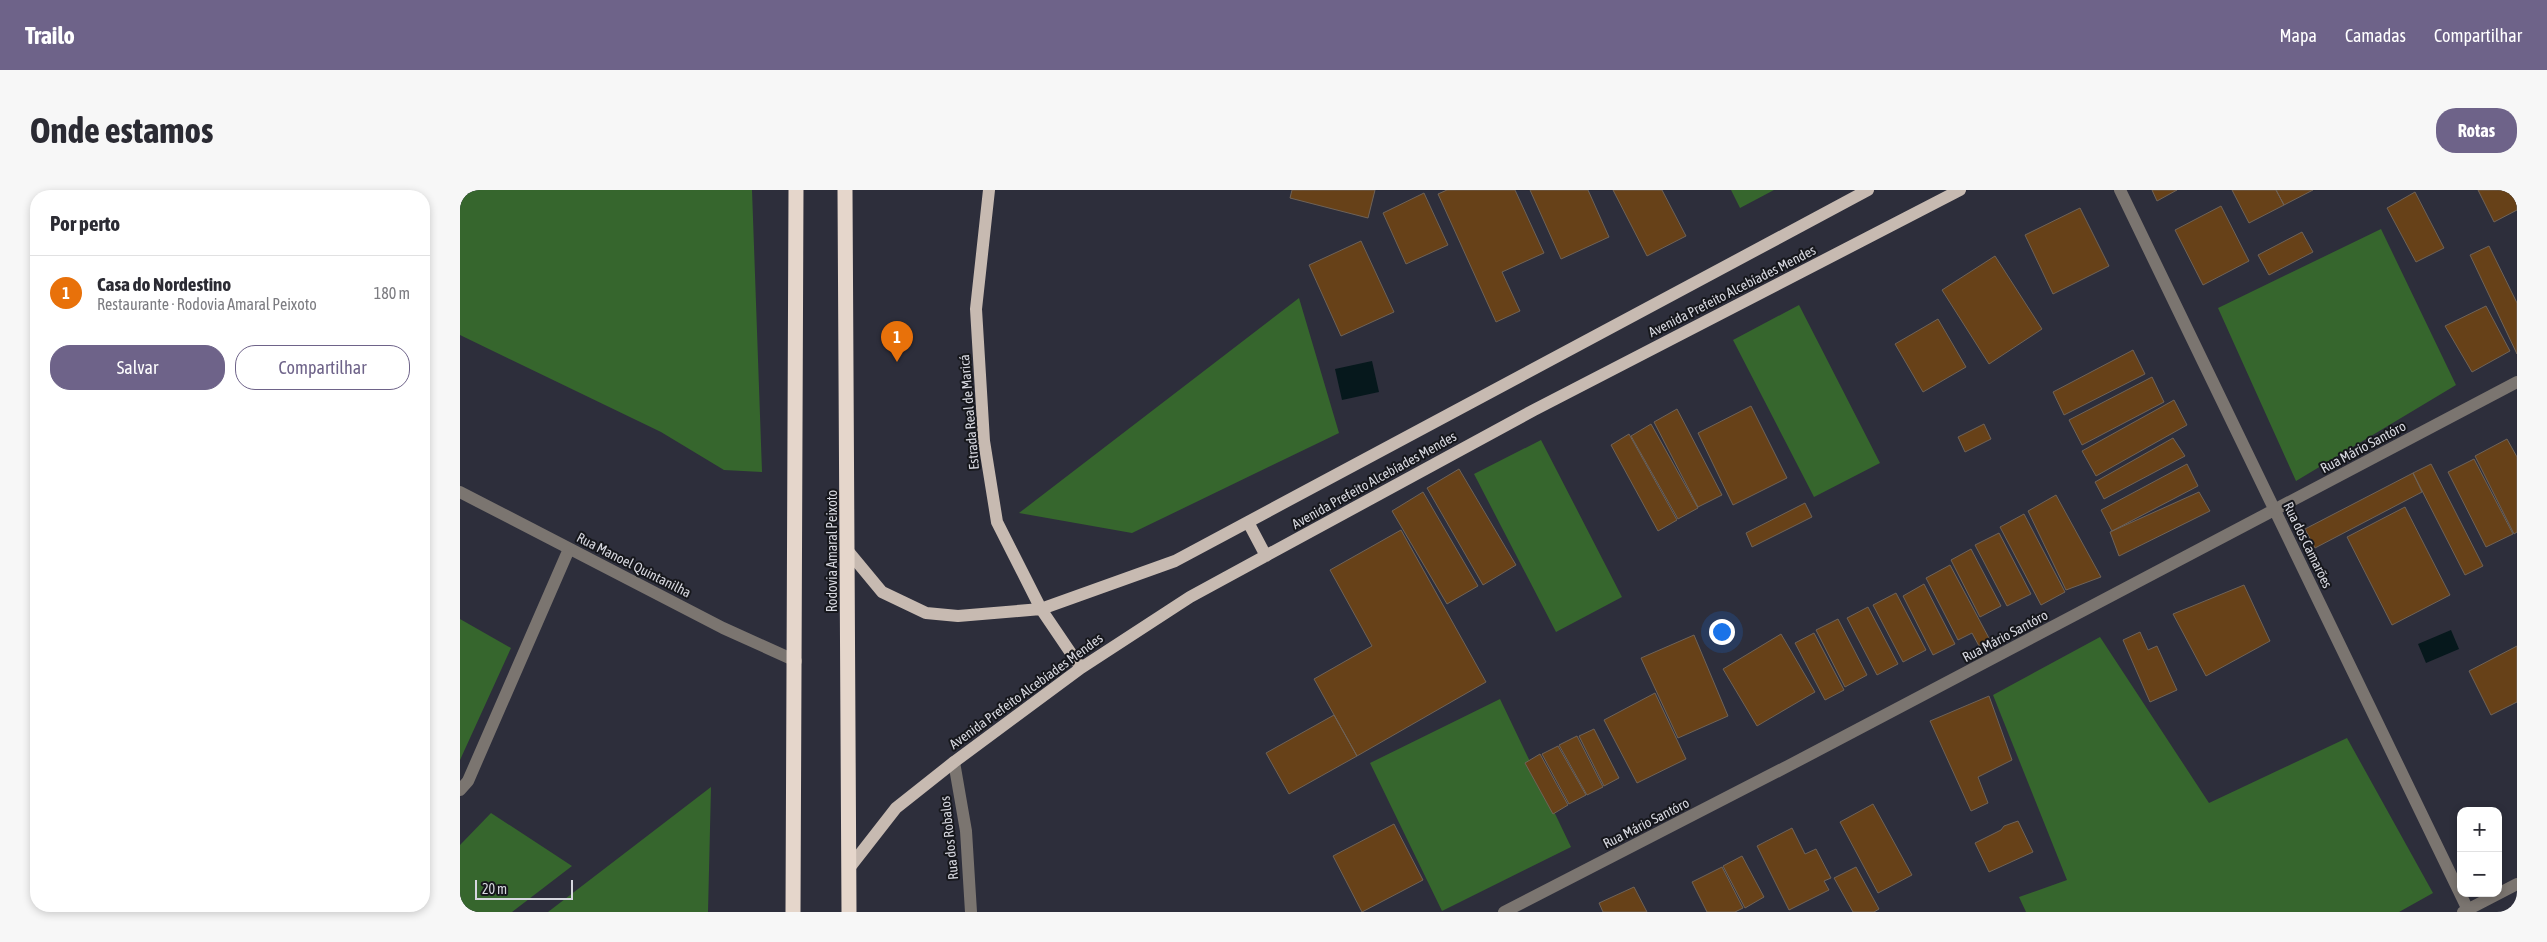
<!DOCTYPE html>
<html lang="pt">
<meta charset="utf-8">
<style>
body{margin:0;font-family:"Asap Condensed",sans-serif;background:#f7f7f7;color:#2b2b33}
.controls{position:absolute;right:15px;bottom:15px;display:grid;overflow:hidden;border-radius:10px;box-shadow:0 2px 8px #0003}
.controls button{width:45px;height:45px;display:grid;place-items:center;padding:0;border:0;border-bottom:1px solid #e1e1e2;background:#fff;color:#2b2b33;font:25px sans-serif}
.scale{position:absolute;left:15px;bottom:12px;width:98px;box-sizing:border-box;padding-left:5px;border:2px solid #d6d7df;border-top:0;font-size:14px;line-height:18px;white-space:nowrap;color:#d6d7df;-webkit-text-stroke:4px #16171c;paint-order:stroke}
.you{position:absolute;left:1261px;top:441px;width:18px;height:18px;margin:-12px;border:4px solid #fff;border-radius:50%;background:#1a73e8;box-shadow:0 0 0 8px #1a73e833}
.badge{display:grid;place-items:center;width:32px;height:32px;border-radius:50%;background:#6e6389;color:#fff;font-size:16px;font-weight:700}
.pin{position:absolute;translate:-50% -41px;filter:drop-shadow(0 1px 2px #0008)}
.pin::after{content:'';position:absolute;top:26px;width:18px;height:15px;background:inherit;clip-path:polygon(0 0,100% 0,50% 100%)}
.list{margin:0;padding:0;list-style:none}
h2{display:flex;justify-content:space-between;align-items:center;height:65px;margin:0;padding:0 20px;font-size:21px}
h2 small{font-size:16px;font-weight:400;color:#7c7c81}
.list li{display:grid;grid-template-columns:32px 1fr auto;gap:15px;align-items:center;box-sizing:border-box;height:75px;padding:0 20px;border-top:1px solid #e1e1e2}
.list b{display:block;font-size:19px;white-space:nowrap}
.list p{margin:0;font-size:16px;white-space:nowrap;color:#7c7c81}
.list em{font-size:16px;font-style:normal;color:#7c7c81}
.actions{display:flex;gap:10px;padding:15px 20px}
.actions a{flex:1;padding:11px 0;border:1px solid #6e6389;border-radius:20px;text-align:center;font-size:18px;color:#6e6389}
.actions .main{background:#6e6389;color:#fff}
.map{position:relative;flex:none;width:2057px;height:722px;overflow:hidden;border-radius:20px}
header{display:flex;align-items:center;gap:30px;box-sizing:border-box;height:70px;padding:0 25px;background:#6e6389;color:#fff}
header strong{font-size:24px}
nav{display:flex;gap:28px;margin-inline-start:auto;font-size:18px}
.intro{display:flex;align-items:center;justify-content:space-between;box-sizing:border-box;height:120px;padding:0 30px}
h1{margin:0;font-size:35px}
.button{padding:12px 22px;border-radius:20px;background:#6e6389;color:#fff;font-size:18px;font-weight:700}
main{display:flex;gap:30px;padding:0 30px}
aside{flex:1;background:#fff;border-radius:20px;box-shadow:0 2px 8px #0003}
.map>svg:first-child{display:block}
.green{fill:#36662d}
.water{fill:#06181c}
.building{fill:#674118;stroke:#6f6358}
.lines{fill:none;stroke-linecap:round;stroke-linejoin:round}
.minor{stroke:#7b7570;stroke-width:12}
.major{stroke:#c7bab1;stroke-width:12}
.highway{stroke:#e5d6cb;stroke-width:15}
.labels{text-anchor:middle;stroke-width:4;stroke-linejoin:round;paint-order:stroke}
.street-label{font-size:14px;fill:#d6d7df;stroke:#16171c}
</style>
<header>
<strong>Trailo</strong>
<nav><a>Mapa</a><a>Camadas</a><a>Compartilhar</a></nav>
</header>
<div class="intro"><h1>Onde estamos</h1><a class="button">Rotas</a></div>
<main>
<aside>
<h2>Por perto<small></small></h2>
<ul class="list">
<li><span class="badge" style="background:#e8710a">1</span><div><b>Casa do Nordestino</b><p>Restaurante · Rodovia Amaral Peixoto</p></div><em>180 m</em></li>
</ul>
<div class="actions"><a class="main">Salvar</a><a>Compartilhar</a></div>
</aside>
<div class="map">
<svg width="2057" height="722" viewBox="0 0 2057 722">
<rect width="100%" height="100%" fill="#2d2e3b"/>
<path class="green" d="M0,0H292L302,282L264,280L201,242L0,145Z
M1271,0H1314L1280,18Z
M1921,39L1996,195L1836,291L1758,118Z
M839,108L879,243L672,343L559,323Z
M1339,115L1420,273L1354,307L1273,150Z
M1081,250L1162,407L1096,442L1014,284Z
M0,429L51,458L0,570Z
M1640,447L1749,613L1887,548L1973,703L1939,722H1566L1559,707L1607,690L1533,505Z
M1040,509L1111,657L982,721L910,573Z
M251,597L248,722H88Z
M31,623L112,676L52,722H0V655Z"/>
<path class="water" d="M912,171L919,202L882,210L875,179Z
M1991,440L1999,459L1966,473L1958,454Z"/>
<path class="building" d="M832,0H915L908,28L830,8Z
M987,0H1055L1084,63L1042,82L1060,121L1036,132L978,4Z
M1070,0H1128L1149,47L1101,69Z
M1153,0H1202L1226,46L1187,66Z
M1692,0H1717L1697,11Z
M1772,0H1816L1824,15L1789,33Z
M1816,0H1853L1824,15Z
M2018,0H2057V20L2034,32Z
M1955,2L1984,58L1956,72L1927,18Z
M964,3L988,55L946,74L923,23Z
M1761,16L1789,71L1743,95L1715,40Z
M1620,18L1649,76L1593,104L1565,45Z
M1842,42L1853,62L1809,85L1798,65Z
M901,51L934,122L881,146L849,75Z
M2029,56L2057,113V164L2010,65Z
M1535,66L1582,139L1529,174L1482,100Z
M2026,116L2050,161L2012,182L1985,136Z
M1478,129L1506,177L1463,202L1435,154Z
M1673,160L1685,184L1604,225L1593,202Z
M1692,187L1704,212L1622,255L1609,230Z
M1714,210L1727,235L1636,286L1622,261Z
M1291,216L1327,288L1273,315L1238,243Z
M1217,219L1262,305L1238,317L1194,232Z
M1191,234L1238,318L1218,329L1171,246Z
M1524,234L1531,249L1505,262L1498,247Z
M1169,244L1217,330L1198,341L1151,255Z
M1713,248L1725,266L1644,309L1635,292Z
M2047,249L2057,267V342L2054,344L2015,266Z
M2014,269L2053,344L2026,357L1988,282Z
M1727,274L1738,296L1652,341L1641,320Z
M1971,274L2023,376L2005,385L1953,283Z
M999,279L1056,375L1023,395L967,298Z
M1953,283L1962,302L1855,358L1845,339Z
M963,302L1018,396L987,414L932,321Z
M1739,302L1750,321L1659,366L1650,342Z
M1596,305L1641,387L1606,400L1568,321Z
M1345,313L1352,327L1292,357L1286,343Z
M1945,317L1990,405L1932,435L1887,347Z
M1564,324L1605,402L1581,415L1540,337Z
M941,340L1026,492L897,566L854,489L912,456L870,380Z
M1539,343L1571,404L1547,416L1515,355Z
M1511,359L1541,416L1520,427L1491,370Z
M1490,375L1530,450L1519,456L1512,443L1498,450L1466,388Z
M1464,394L1495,454L1473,465L1443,406Z
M1784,395L1810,451L1746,486L1713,424Z
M1436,403L1466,460L1443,472L1413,415Z
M1408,417L1438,474L1417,485L1387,428Z
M1378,429L1407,485L1385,497L1356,440Z
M1680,442L1688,460L1697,456L1717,500L1690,512L1663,450Z
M1354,443L1384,500L1365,510L1335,453Z
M1321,444L1355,502L1297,536L1263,479Z
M1234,445L1268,526L1218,548L1181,468Z
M2057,456V512L2031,525L2009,481Z
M1195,503L1226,569L1177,593L1144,530Z
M1529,506L1552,570L1518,587L1528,613L1511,621L1470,531Z
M874,525L897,566L829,604L806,563Z
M1134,539L1159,588L1144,596L1119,546Z
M1117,546L1143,597L1127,605L1099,555Z
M1098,556L1126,605L1109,614L1082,564Z
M1080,564L1108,615L1093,624L1065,573Z
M1413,614L1452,685L1418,703L1380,632Z
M1558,631L1573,662L1529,682L1515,653L1541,640L1544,636Z
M934,634L963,690L902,722L873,666Z
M1332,638L1345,664L1356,659L1371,688L1364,691L1369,700L1329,720L1297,656Z
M1282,666L1304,707L1285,718L1263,676Z
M1262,677L1283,718L1275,722H1247L1232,692Z
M1396,677L1419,719L1414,722H1393L1374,688Z
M1174,697L1187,722H1143L1139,713Z"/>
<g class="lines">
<path class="minor" d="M1660,0L2009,722
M0,302L263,438L336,471
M494,572L506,641L511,722
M0,600L8,591L109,359
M1044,722L1328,576L2057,192
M2003,722L2057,694"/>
<path class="major" d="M529,0L516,119L524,251L537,332L581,419L621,478
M788,332L806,366
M388,361L422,402L466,423L498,426L581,419L715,371L1408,0
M390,677L436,618L494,572L621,478L730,407L1074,220L1500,0"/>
<path class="highway" d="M385,0L389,722
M333,722L336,0"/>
</g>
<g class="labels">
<g class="street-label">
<text transform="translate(1272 101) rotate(-27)" y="5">Avenida Prefeito Alcebíades Mendes</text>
<text transform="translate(509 222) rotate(-95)" y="5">Estrada Real de Maricá</text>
<text transform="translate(1903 257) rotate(-28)" y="5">Rua Mário Santóro</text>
<text transform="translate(914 290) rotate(-29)" y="5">Avenida Prefeito Alcebíades Mendes</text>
<text transform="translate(1848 355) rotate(64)" y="5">Rua dos Camarões</text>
<text transform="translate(372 361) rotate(-90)" y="5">Rodovia Amaral Peixoto</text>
<text transform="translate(174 375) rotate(27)" y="5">Rua Manoel Quintanilha</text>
<text transform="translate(1545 446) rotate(-28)" y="5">Rua Mário Santóro</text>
<text transform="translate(566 501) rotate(-36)" y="5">Avenida Prefeito Alcebíades Mendes</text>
<text transform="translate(1186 633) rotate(-27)" y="5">Rua Mário Santóro</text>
<text transform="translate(489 648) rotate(-96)" y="5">Rua dos Robalos</text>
</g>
</g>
</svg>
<div class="controls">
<button>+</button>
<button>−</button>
</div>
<div class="scale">20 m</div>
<div class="you"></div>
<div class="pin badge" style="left:437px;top:172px;background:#e8710a">1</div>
</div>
</main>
